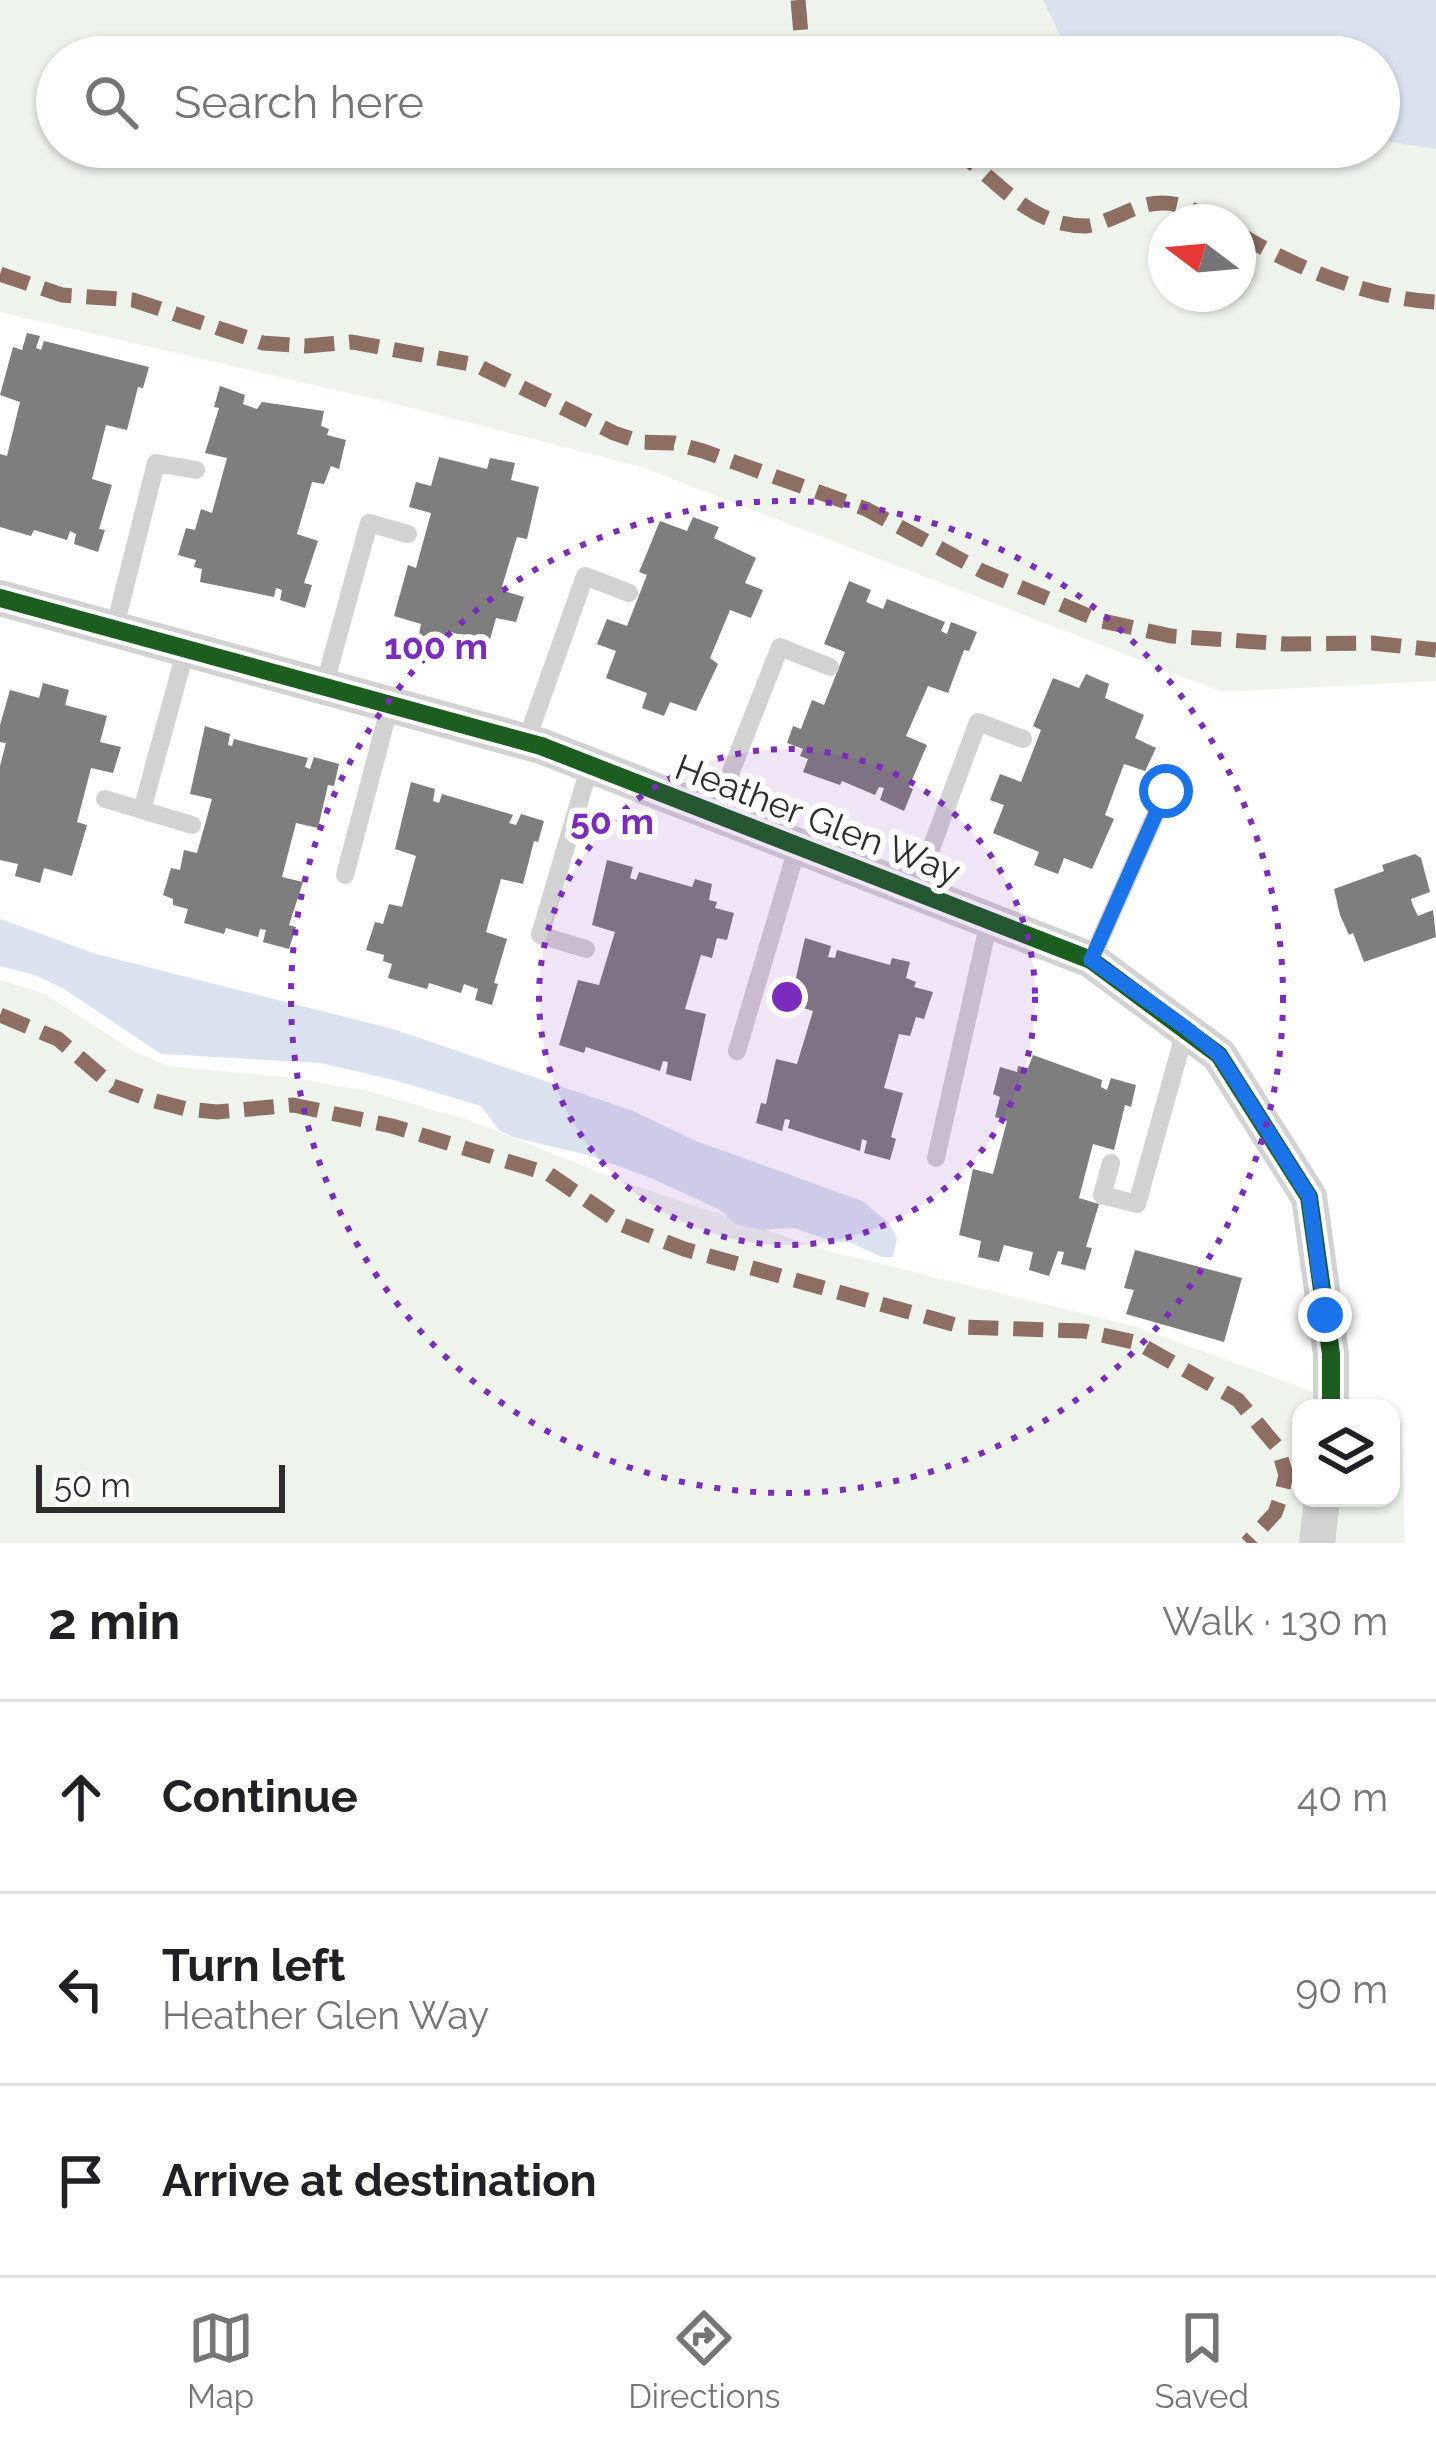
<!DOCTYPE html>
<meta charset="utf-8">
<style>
body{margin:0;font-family:Raleway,sans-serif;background:#f2f2f2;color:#202124}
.controls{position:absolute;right:36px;bottom:36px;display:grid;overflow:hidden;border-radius:24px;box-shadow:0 3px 9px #0004}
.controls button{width:108px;height:108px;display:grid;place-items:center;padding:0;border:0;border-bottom:3px solid #e0e0e0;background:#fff;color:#202124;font:60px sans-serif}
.compass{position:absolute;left:1148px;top:204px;width:108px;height:108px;border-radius:50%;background:#fff;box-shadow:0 3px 9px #0004;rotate:286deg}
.scale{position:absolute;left:36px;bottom:30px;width:249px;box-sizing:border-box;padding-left:12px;border:6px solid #2d2d2d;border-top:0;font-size:33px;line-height:42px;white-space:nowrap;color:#2d2d2d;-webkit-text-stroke:9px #fff;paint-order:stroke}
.stop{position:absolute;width:36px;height:36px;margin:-27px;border:9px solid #1a73e8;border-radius:50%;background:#fff}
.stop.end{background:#1a73e8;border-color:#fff;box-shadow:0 3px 12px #0008}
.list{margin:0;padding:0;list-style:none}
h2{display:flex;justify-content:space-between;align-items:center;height:156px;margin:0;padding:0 48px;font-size:51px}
h2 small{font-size:39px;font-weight:400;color:#757577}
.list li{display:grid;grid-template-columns:78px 1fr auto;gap:36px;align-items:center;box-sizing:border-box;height:192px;padding:0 48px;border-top:3px solid #e0e0e0}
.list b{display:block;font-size:45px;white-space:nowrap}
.list p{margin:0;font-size:39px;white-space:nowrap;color:#757577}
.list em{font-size:39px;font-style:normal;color:#757577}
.icon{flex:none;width:66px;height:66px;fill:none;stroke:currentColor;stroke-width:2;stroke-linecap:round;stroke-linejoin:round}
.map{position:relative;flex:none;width:1436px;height:1543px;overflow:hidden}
.search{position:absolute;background:#fff;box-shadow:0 3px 9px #0004;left:36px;right:36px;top:36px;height:132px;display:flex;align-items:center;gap:30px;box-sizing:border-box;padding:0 42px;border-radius:66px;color:#757577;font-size:45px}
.sheet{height:732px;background:#fff}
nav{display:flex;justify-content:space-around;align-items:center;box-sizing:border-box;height:168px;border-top:3px solid #e0e0e0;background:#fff;font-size:33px;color:#757577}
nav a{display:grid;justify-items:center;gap:6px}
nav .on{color:#767676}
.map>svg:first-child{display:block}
.green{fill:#eef3ec;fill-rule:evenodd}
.water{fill:#dae2ef}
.building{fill:#7e7e7e}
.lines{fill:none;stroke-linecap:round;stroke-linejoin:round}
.lane{stroke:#d2d2d2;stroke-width:18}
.street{stroke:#d2d2d2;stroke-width:36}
.quiet{stroke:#8d6e63;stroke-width:15;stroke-dasharray:30 15;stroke-linecap:butt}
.cycleway-casing{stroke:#fff;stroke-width:26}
.cycleway{stroke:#1b5e20;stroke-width:18}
.route{stroke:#1a73e8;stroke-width:15}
.ring{fill:none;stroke:#7b2cbf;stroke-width:6;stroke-dasharray:6 12}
.labels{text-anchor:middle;stroke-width:12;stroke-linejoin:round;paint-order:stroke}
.street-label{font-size:36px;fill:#2d2d2d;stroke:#fff}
.centre{fill:#7b2cbf;stroke:#fff;stroke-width:6}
.ring-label{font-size:36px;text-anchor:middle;font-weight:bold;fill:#7b2cbf;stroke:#fff;stroke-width:12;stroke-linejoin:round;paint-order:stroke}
</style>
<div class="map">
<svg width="1436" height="1543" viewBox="0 0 1436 1543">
<rect width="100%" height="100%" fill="#fff"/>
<path class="green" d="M0,0H1436V681L1223,692L642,467L401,405L0,312ZM57,57H1379V147H57ZM1166,222H1238V294H1166Z
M0,980L45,994L135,1052L168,1066L293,1078L367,1091L471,1121L618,1180L828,1251L1137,1327L1357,1408H1301V1498H1391V1420L1402,1424L1405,1543H0Z"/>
<path class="water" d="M1043,0H1436V149L1379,140V57H1071Z
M0,919L96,954L393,1029L633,1111L696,1141L862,1201L889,1223L897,1238L893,1257H882L849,1242H834L794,1228L762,1230L735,1224L720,1210L651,1178L588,1155L512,1137L499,1130L481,1106L394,1080L321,1063L161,1054L64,989L35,975L0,966Z"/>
<path class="building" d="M27,333L40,336L36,348L41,350L44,341L149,367L143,388L138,387L127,430L106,425L92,479L112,485L99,529L105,530L98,552L74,544L76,534L70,531L67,540L34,530L31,536L0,527V454L7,456L20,402L0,395L13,347L22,350Z
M220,386L245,395L243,404L257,409L262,402L324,411L321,426L329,429L327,435L346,440L339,469L331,466L324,484L312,482L297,534L318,541L304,583L312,585L305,608L280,600L282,590L276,588L274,597L200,582L202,569L194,567L196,560L178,555L186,528L195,530L201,509L212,513L227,458L205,453L219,408L214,407Z
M439,457L487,469L490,458L515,463L511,480L539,487L527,539L517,537L501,590L524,597L516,622L496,618L489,643L447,631L444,647L418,639L421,624L394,616L408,565L416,568L431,513L409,507L416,482L431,486Z
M693,517L719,527L714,538L756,558L745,583L763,590L751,618L730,610L710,658L718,664L696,711L670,702L664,716L642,708L647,693L606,678L616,651L597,644L607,619L627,626L647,575L639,572L660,521L687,531Z
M849,581L871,590L866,602L883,609L887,599L945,622L941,631L947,634L951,622L977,632L969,651L964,650L948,693L928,686L906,736L927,745L909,787L913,789L904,811L880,800L884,788L879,787L875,795L842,781L840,785L803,772L808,759L800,756L803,749L787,743L793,726L801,729L812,700L824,705L845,652L824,644Z
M1086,674L1109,684L1105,698L1144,715L1135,738L1156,748L1145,771L1124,764L1105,815L1114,819L1092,869L1064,858L1058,874L1034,865L1039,852L993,833L1004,805L990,800L1000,774L1021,782L1041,730L1033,726L1053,678L1079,688Z
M43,683L69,690L65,705L107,716L100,742L121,747L113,773L91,768L77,822L87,825L72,876L44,868L40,883L15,876L18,864L0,860V766L6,743L0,742V725L10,690L39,698Z
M205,726L230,734L228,745L232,746L234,739L308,758L305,767L310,769L314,757L339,764L334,786L328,785L318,828L296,823L282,877L303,882L289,925L296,927L289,949L263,942L266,930L260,929L258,937L226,928L224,934L184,923L188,909L173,905V899L163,895L171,868L180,870L184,850L197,853L212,799L190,794Z
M411,782L435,789L433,801L439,803L442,794L513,815L509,823L516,825L521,814L544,821L538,842L534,841L523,884L501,879L486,932L507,939L494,983L498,984L492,1005L475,1000L478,989L464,984L461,993L429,983L427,989L388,978L392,964L383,961L384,955L366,950L375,922L383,924L389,904L402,907L416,856L395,849Z
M1415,854L1421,858L1430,892L1411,899L1413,906L1418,916L1433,910L1436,937L1364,962L1353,933L1349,935L1340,915L1334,889L1384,871L1382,865Z
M607,860L633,867L630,878L636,880L639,872L692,887L695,879L712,884L709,900L717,902L715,908L734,913L727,940L717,938L712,958L701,955L685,1009L706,1014L691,1081L666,1074L668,1062L663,1061L660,1071L586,1047L584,1053L559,1045L578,980L599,985L615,932L592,925Z
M805,938L831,946L828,957L835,958L837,950L890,965L892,958L910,962L906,978L916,982L914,987L933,992L924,1019L916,1017L910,1036L899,1034L884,1088L903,1093L891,1137L896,1139L890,1160L864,1153L867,1141L862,1139L860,1151L788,1128L790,1120L785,1119L782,1131L756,1123L761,1103L766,1104L776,1059L797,1064L813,1011L790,1004Z
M1033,1055L1102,1080L1101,1087L1107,1090L1111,1078L1136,1085L1131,1107L1125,1105L1114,1150L1093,1144L1079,1198L1099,1204L1086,1247L1092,1248L1085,1270L1061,1264L1064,1252L1058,1251L1049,1276L1029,1270L1033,1252L1004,1245L999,1262L978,1257L981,1241L959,1235L973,1169L993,1174L1007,1121L995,1117L1000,1097L993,1094L1000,1067L1017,1072L1018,1066L1028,1068Z
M1135,1250L1242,1278L1224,1342L1126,1314L1134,1290L1124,1288Z"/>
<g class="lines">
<path class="lane" d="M114,630L156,463L196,470
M324,687L369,523L408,534
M526,742L585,576L629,593
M105,799L192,825
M142,810L186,649
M714,815L780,647L830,667
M345,875L390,705
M916,889L978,722L1023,739
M586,949L540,935L590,765
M1091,960L1166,791
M737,1051L798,845
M936,1158L989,922
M1111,1163L1102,1195L1137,1204L1186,1028"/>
<path class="street" d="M0,598L541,746L1091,960L1219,1055L1309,1197L1331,1354V1408
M1317,1543L1322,1498"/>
<path class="quiet" d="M798,0L803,57
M951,147C995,176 1026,226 1086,226C1097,225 1112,218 1122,214C1162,195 1179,202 1218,222
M1238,233C1292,267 1372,299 1436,302
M0,274L62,295L133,300L263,343L305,346L352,342L476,365L614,433L640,442L674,443L703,451L866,509L984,572L1098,620L1171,636L1286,644L1372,643L1436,650
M0,1015L58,1039L113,1086L148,1099L186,1109L217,1112L293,1105L392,1126L549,1174L623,1225L684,1249L963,1327L1084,1331L1138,1343L1238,1400L1278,1448L1286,1475L1281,1496L1275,1513L1247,1543"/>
<defs>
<path id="cycleway" d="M0,598L541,746L1091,960L1219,1055L1309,1197L1331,1354V1408"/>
</defs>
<use href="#cycleway" class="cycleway-casing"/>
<use href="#cycleway" class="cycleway"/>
</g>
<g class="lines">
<path class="route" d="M1166,791L1091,960L1186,1028L1219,1055L1234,1078L1309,1197L1325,1315"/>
</g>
<circle cx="787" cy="997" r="248" fill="#7b2cbf" fill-opacity=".12"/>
<g class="ring">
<circle cx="787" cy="997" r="248"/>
<circle cx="787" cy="997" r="496"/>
</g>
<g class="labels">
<g class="street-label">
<text transform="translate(818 819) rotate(21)" y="13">Heather Glen Way</text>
</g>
</g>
<circle cx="787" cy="997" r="18" class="centre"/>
<g class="ring-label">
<text x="436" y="659">100 m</text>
<text x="612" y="834">50 m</text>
</g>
</svg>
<div class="controls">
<button><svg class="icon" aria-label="layers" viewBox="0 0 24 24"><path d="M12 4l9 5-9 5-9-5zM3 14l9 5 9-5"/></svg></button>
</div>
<svg class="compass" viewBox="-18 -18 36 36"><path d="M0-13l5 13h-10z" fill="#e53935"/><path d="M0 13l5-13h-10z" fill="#757577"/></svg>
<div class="scale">50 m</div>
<div class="stop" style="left:1166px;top:791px"></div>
<div class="stop end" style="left:1325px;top:1315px"></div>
<div class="search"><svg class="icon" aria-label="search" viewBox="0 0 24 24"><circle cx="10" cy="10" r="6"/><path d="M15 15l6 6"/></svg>Search here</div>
</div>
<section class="sheet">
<h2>2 min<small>Walk · 130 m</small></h2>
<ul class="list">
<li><svg class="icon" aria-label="ahead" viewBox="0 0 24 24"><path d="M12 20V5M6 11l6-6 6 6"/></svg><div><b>Continue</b></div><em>40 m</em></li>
<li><svg class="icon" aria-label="left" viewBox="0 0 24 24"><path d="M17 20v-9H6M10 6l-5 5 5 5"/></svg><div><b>Turn left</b><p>Heather Glen Way</p></div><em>90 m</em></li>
<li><svg class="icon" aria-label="arrive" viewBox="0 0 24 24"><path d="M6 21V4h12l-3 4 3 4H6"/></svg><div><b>Arrive at destination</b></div></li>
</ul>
</section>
<nav>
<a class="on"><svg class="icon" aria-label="map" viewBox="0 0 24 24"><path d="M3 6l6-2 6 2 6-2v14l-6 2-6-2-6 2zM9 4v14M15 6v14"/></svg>Map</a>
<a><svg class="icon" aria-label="directions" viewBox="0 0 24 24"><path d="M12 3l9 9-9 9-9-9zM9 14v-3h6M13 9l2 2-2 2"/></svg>Directions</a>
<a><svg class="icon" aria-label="saved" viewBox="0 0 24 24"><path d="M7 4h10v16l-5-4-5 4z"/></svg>Saved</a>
</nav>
